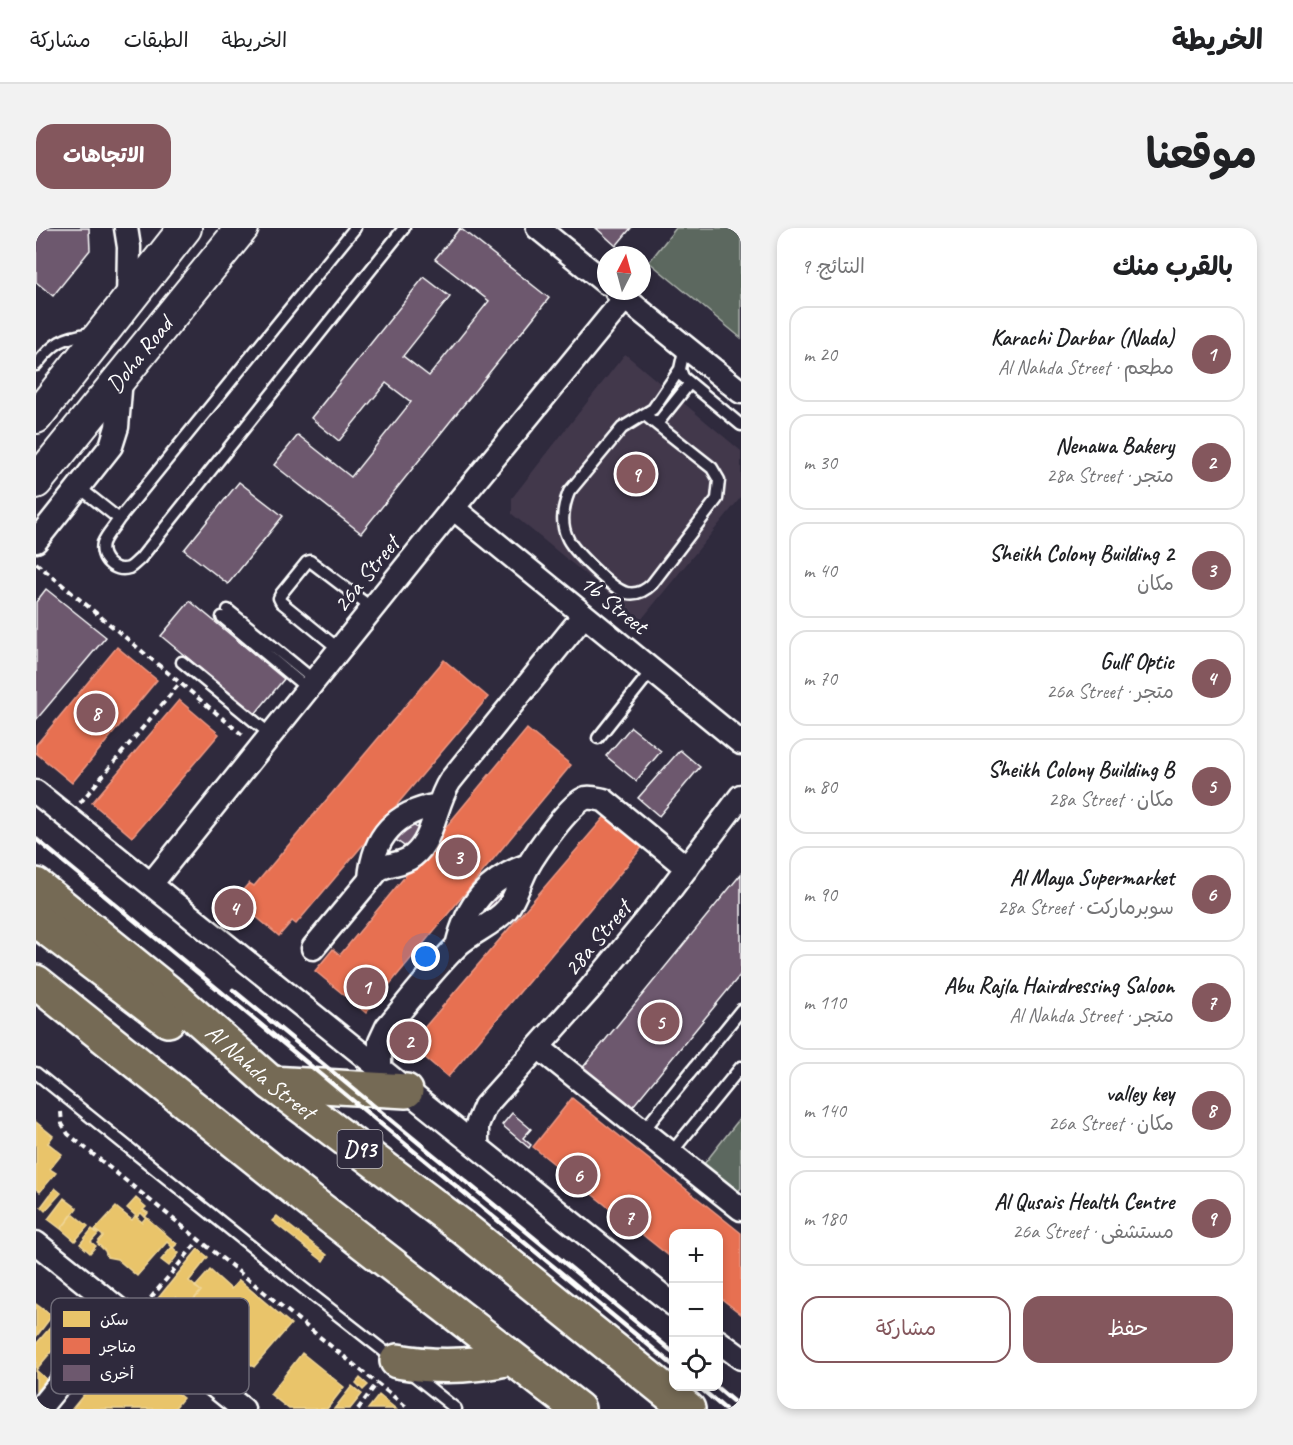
<!DOCTYPE html>
<html lang="ar">
<meta charset="utf-8">
<style>
body{margin:0;font-family:Caveat,"Playpen Sans Arabic",sans-serif;background:#f2f2f2;color:#202124;direction:rtl}
.controls{position:absolute;right:18px;bottom:18px;display:grid;overflow:hidden;border-radius:12px;box-shadow:0 3px 9px #0003}
.controls button{width:54px;height:54px;display:grid;place-items:center;padding:0;border:0;border-bottom:2px solid #e0e0e0;background:#fff;color:#202124;font:30px sans-serif}
.compass{position:absolute;left:561px;top:18px;width:54px;height:54px;border-radius:50%;background:#fff;box-shadow:0 3px 9px #0003;rotate:6deg}
.you{position:absolute;left:390px;top:729px;width:21px;height:21px;margin:-15px;border:4px solid #fff;border-radius:50%;background:#1a73e8;box-shadow:0 0 0 9px #1a73e833}
.badge{display:grid;place-items:center;width:39px;height:39px;border-radius:50%;background:#84575d;color:#fff;font-size:20px;font-weight:700}
.pin{position:absolute;translate:-50% -50%;border:3px solid #fff;box-shadow:0 2px 6px #0006}
.list{margin:0;padding:0;list-style:none}
h2{display:flex;justify-content:space-between;align-items:center;height:78px;margin:0;padding:0 24px;font-size:26px}
h2 small{font-size:20px;font-weight:400;color:#757577}
.list li{display:grid;grid-template-columns:39px 1fr auto;gap:18px;align-items:center;box-sizing:border-box;height:96px;margin:0 12px 12px;padding:0 12px;border:2px solid #e0e0e0;border-radius:18px}
.list b{display:block;font-size:22px;white-space:nowrap}
.list p{margin:0;font-size:20px;white-space:nowrap;color:#757577}
.list em{font-size:20px;font-style:normal;color:#757577}
.actions{display:flex;gap:12px;padding:18px 24px}
.actions a{flex:1;padding:14px 0;border:2px solid #84575d;border-radius:18px;text-align:center;font-size:21px;color:#84575d}
.actions .main{background:#84575d;color:#fff}
.icon{flex:none;width:33px;height:33px;fill:none;stroke:currentColor;stroke-width:2;stroke-linecap:round;stroke-linejoin:round}
.map{position:relative;flex:none;width:705px;height:1181px;overflow:hidden;direction:ltr;border-radius:18px}
header{display:flex;align-items:center;gap:36px;box-sizing:border-box;height:84px;padding:0 30px;background:#fff;border-bottom:2px solid #e0e0e0}
header strong{font-size:28px}
nav{display:flex;gap:33px;margin-inline-start:auto;font-size:21px}
.intro{display:flex;align-items:center;justify-content:space-between;box-sizing:border-box;height:144px;padding:0 36px}
h1{margin:0;font-size:42px}
.button{padding:15px 27px;border-radius:18px;background:#84575d;color:#fff;font-size:21px;font-weight:700}
main{display:flex;gap:36px;padding:0 36px}
aside{flex:1;background:#fff;border-radius:18px;box-shadow:0 3px 9px #0003}
.map>svg:first-child{display:block}
.built{fill:#42384c}
.green{fill:#5c685e;stroke:#aeb4ae;stroke-width:1.5}
.homes{fill:#e9c46a;stroke:#f0d697;stroke-width:1.5}
.shops{fill:#e76f51;stroke:#ee9a85;stroke-width:1.5}
.building{fill:#6d586e;stroke:#fff;stroke-width:1.5}
.lines{fill:none;stroke-linecap:round;stroke-linejoin:round}
.service-casing{stroke:#fff;stroke-width:15}
.minor-casing{stroke:#fff;stroke-width:27}
.secondary-casing{stroke:#fff;stroke-width:36}
.primary-casing{stroke:#fff;stroke-width:38}
.path{stroke:#fff;stroke-width:4;stroke-dasharray:6 4.5;stroke-linecap:butt}
.service{stroke:#2f2a3d;stroke-width:10}
.minor{stroke:#2f2a3d;stroke-width:22}
.secondary{stroke:#2f2a3d;stroke-width:32}
.primary{stroke:#756a55;stroke-width:33}
.rail{stroke:#fff;stroke-width:4.5}
.labels{text-anchor:middle;stroke-width:6;stroke-linejoin:round;paint-order:stroke}
.shield{fill:#2f2a3d;stroke:#c1bfc5;stroke-width:1.5}
.shield-label{font-size:22px;font-weight:bold;fill:#fff}
.street-label{font-size:24px;fill:#fff;stroke:#2f2a3d}
.key{fill:#2f2a3d;stroke:#6d6a77;stroke-width:1.5}
.key-label{font-size:16px;fill:#fff}
</style>
<header>
<strong>الخريطة</strong>
<nav><a>الخريطة</a><a>الطبقات</a><a>مشاركة</a></nav>
</header>
<div class="intro"><h1>موقعنا</h1><a class="button">الاتجاهات</a></div>
<main>
<aside>
<h2>بالقرب منك<small>النتائج: 9</small></h2>
<ul class="list">
<li><span class="badge">1</span><div><b>Karachi Darbar (Nada)</b><p>مطعم · Al Nahda Street</p></div><em>20 m</em></li>
<li><span class="badge">2</span><div><b>Nenawa Bakery</b><p>متجر · 28a Street</p></div><em>30 m</em></li>
<li><span class="badge">3</span><div><b>Sheikh Colony Building 2</b><p>مكان</p></div><em>40 m</em></li>
<li><span class="badge">4</span><div><b>Gulf Optic</b><p>متجر · 26a Street</p></div><em>70 m</em></li>
<li><span class="badge">5</span><div><b>Sheikh Colony Building B</b><p>مكان · 28a Street</p></div><em>80 m</em></li>
<li><span class="badge">6</span><div><b>Al Maya Supermarket</b><p>سوبرماركت · 28a Street</p></div><em>90 m</em></li>
<li><span class="badge">7</span><div><b>Abu Rajla Hairdressing Saloon</b><p>متجر · Al Nahda Street</p></div><em>110 m</em></li>
<li><span class="badge">8</span><div><b>valley key</b><p>مكان · 26a Street</p></div><em>140 m</em></li>
<li><span class="badge">9</span><div><b>Al Qusais Health Centre</b><p>مستشفى · 26a Street</p></div><em>180 m</em></li>
</ul>
<div class="actions"><a class="main">حفظ</a><a>مشاركة</a></div>
</aside>
<div class="map">
<svg width="705" height="1181" viewBox="0 0 705 1181">
<rect width="100%" height="100%" fill="#2f2a3d"/>
<filter id="ink" filterUnits="userSpaceOnUse"><feTurbulence type="fractalNoise" baseFrequency=".0167" numOctaves="2"/><feDisplacementMap in="SourceGraphic" scale="12" xChannelSelector="R" yChannelSelector="G"/><feConvolveMatrix kernelMatrix="1 2 1 2 8 2 1 2 1" color-interpolation-filters="sRGB"/></filter>
<g filter="url(#ink)">
<path class="built" d="M589,126L705,223V269L605,392L476,286V270Z"/>
<path class="green" d="M640,0H705V110L613,34Z
M705,889V960L702,964L668,936Z"/>
<path class="homes" d="M0,894L17,908L12,915L26,926L14,941L20,945L4,964L0,961Z
M19,960L25,965L9,983L5,979Z
M28,970L41,980L25,1001L12,991Z
M100,970L110,979L107,982L112,985L109,989L105,985L101,989L91,980Z
M80,979L96,992L99,988L106,994L110,989L141,1016L137,1020L131,1014L101,1048L81,1031L71,1029L69,1023L61,1015L67,1008L59,1002Z
M37,986L52,998L39,1013L25,1001Z
M241,988L291,1027L287,1033L236,993Z
M56,1001L62,1006L55,1014L60,1018L54,1025L44,1016Z
M136,1019L143,1025L133,1038L125,1032Z
M162,1021L172,1029L153,1053L165,1063L152,1079L140,1069L125,1087L115,1079Z
M174,1042L195,1061L203,1052L255,1096L218,1139L202,1126L192,1137L147,1099L165,1077L158,1071L165,1063L159,1059Z
M0,1076L16,1088L0,1109Z
M18,1095L31,1105L0,1142V1116Z
M266,1125L308,1159L291,1181H253L234,1166Z
M98,1132L147,1170L138,1181H36L75,1133L88,1144Z
M0,1142L10,1151L0,1163Z
M324,1150L332,1157L327,1162L320,1155Z
M316,1158L326,1166L314,1181H298Z
M343,1167L360,1181H332Z"/>
<path class="shops" d="M81,419L121,452L36,555L0,525V517Z
M408,432L452,469L260,696L256,693L243,708L199,671L213,655L218,658Z
M143,472L183,506L96,609L56,575Z
M491,501L535,537L330,785L279,743L297,721L304,727Z
M571,586L608,617L412,849L367,811L381,795L388,800Z
M536,870L705,1005V1086L682,1068V1006H638V1032L497,919Z"/>
<path class="building" d="M0,0H53L54,22L17,68L0,54Z
M424,0L513,70L325,305L238,237L262,207L315,249L375,174L350,155L303,213L275,190L388,49L414,69L367,128L393,148L453,73L399,31Z
M560,0H595L580,18Z
M203,254L247,288L192,356L148,322Z
M10,361L70,409L0,492V374Z
M154,373L248,451L219,486L125,408Z
M595,499L625,523L600,553L570,528Z
M644,522L664,539L623,588L602,570Z
M370,592L384,602L371,620L357,610Z
M705,646V746L593,883L544,843Z
M457,662L472,674L458,692L443,680Z
M476,885L495,901L487,910L495,917L493,920L466,897Z"/>
<g class="lines">
<defs>
<path id="service" d="M319,0L83,291C78,299 70,307 67,315C63,330 78,345 93,340C97,338 100,334 104,331L368,0
M649,118L644,141L647,149L705,197
M0,137C21,111 26,111 58,104
M609,187L676,240L683,252L681,271L616,356C609,363 601,367 591,365C577,362 536,322 531,309C524,294 527,279 533,264L586,200L617,181L644,141
M621,196L653,156
M44,260L83,291
M192,382L279,453
M186,389L272,461
M304,422L245,374L243,370L245,366L271,334L274,333L337,381
M146,434L235,507
M562,510L616,442
M0,845L257,1052L358,1131
M607,903L705,782
M635,925L705,839
M375,1145L420,1181"/>
<path id="minor" d="M90,0L93,19L92,74
M502,0L570,55
M580,63L705,164
M417,280L705,515
M0,313L75,218L81,199L85,150
M0,564L638,1077
M334,651C337,608 360,584 402,577
M115,656L417,280L589,70
M421,718C431,676 451,652 492,637
M277,720L342,642C353,635 366,637 377,628C398,612 399,575 414,553L548,387
M502,819L705,981
M344,842V814L351,799C374,772 397,741 423,716C438,703 458,696 471,681C480,669 484,653 491,640C499,625 535,574 550,570C556,569 562,571 568,572L651,640
M441,918V897L449,878L553,762L618,683L705,568
M0,1015L207,1181
M682,1113L705,1130
M3,1181L84,1082"/>
<g id="secondary">
<path d="M0,189L149,0"/>
<path id="s1" d="M0,254L206,0"/>
</g>
<g id="primary">
<path id="s2" d="M0,657L137,768L235,855L425,998L652,1181"/>
<path d="M0,692L132,792"/>
<path d="M0,754L275,974L542,1181"/>
<path d="M235,855L370,863"/>
<path d="M361,1133C400,1140 436,1139 475,1130"/>
</g>
</defs>
<use href="#service" class="service-casing"/>
<use href="#minor" class="minor-casing"/>
<use href="#secondary" class="secondary-casing"/>
<use href="#primary" class="primary-casing"/>
<path class="path" d="M0,335L209,509
M44,575L144,455
M25,884L26,896L32,906L373,1181
M108,1078L163,1012
M322,1181L341,1155"/>
<use href="#service" class="service"/>
<use href="#minor" class="minor"/>
<use href="#secondary" class="secondary"/>
<use href="#primary" class="primary"/>
<path class="rail" d="M0,611L638,1138
M197,762L638,1125
M662,1158L689,1181
M679,1158L705,1180"/>
</g>
</g>
<g class="labels">
<rect class="shield" x="301.5" y="902" width="45" height="38" rx="4.5"/>
<g class="shield-label">
<text x="324" y="929">D93</text>
</g>
<g class="street-label">
<text dy="8" stroke="none"><textPath href="#s1" startOffset="164">Doha Road</textPath></text>
<text transform="translate(330 346) rotate(-51)" y="8">26a Street</text>
<text transform="translate(578 376) rotate(39)" y="8">1b Street</text>
<text transform="translate(561 710) rotate(-50)" y="8">28a Street</text>
<text dy="8" stroke="none"><textPath href="#s2" startOffset="292">Al Nahda Street</textPath></text>
</g>
</g>
<rect x="15" y="1070" width="198" height="96" rx="9" class="key"/>
<rect x="27" y="1083" width="27" height="16" fill="#e9c46a"/>
<rect x="27" y="1110" width="27" height="16" fill="#e76f51"/>
<rect x="27" y="1137" width="27" height="16" fill="#6d586e"/>
<g class="key-label">
<text x="64" y="1097">سكن</text>
<text x="64" y="1124">متاجر</text>
<text x="64" y="1151">أخرى</text>
</g>
</svg>
<div class="controls">
<button>+</button>
<button>−</button>
<button><svg class="icon" aria-label="locate" viewBox="0 0 24 24"><circle cx="12" cy="12" r="6"/><path d="M12 2v4M12 18v4M2 12h4M18 12h4"/></svg></button>
</div>
<svg class="compass" viewBox="-18 -18 36 36"><path d="M0-13l5 13h-10z" fill="#e53935"/><path d="M0 13l5-13h-10z" fill="#757577"/></svg>
<div class="you"></div>
<div class="pin badge" style="left:330px;top:759px">1</div>
<div class="pin badge" style="left:373px;top:813px">2</div>
<div class="pin badge" style="left:422px;top:629px">3</div>
<div class="pin badge" style="left:198px;top:680px">4</div>
<div class="pin badge" style="left:624px;top:794px">5</div>
<div class="pin badge" style="left:542px;top:947px">6</div>
<div class="pin badge" style="left:593px;top:989px">7</div>
<div class="pin badge" style="left:60px;top:485px">8</div>
<div class="pin badge" style="left:600px;top:246px">9</div>
</div>
</main>
